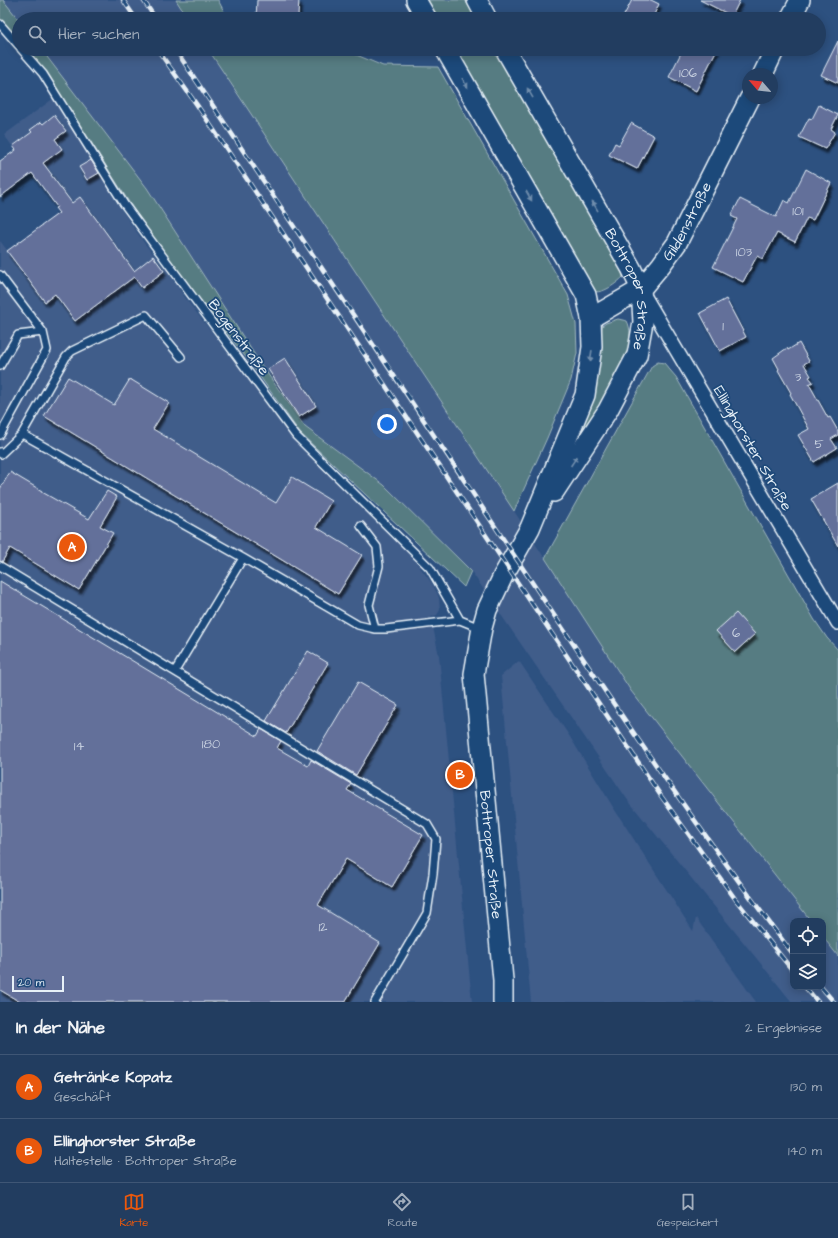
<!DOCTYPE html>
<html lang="de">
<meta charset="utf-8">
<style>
body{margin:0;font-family:"Architects Daughter",sans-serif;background:#2e4869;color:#f1f3f6}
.controls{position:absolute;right:12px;bottom:12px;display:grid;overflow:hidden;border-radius:8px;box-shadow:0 2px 10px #0003}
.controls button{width:36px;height:36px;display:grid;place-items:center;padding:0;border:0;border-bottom:1px solid #3f5675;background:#223d60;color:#f1f3f6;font:20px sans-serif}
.compass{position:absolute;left:742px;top:68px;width:36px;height:36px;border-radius:50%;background:#223d60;box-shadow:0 2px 10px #0003;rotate:298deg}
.scale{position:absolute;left:12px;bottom:10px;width:52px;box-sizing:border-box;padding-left:4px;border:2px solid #e8f1f8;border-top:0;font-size:11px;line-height:14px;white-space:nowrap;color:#e8f1f8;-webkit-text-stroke:3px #1f4a7a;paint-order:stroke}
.you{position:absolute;left:387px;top:424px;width:14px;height:14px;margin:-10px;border:3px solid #fff;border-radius:50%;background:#1a73e8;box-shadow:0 0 0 6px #1a73e833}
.badge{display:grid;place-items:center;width:26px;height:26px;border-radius:50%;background:#ea580c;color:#fff;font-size:13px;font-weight:700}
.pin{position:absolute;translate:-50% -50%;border:2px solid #fff;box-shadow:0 1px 4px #0006}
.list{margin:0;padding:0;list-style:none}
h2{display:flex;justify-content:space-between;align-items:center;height:52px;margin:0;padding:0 16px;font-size:17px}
h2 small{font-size:13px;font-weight:400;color:#a2aebd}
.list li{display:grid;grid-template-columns:26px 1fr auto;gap:12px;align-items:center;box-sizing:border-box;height:64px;padding:0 16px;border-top:1px solid #3f5675}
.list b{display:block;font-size:15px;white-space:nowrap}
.list p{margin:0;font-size:13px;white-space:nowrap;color:#a2aebd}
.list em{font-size:13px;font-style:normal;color:#a2aebd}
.icon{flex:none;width:22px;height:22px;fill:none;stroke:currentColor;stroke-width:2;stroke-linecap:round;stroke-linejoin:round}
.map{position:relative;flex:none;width:838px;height:1002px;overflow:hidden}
.search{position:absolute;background:#223d60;box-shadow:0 2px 10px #0003;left:12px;right:12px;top:12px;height:44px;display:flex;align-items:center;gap:10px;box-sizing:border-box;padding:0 14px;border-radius:22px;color:#a2aebd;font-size:15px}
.sheet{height:180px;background:#223d60}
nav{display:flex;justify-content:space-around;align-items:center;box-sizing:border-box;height:56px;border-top:1px solid #3f5675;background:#223d60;font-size:11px;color:#a2aebd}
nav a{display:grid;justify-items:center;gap:2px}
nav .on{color:#ea580c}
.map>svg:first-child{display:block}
.built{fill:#405d8a}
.green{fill:#567c82;stroke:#9fb6bd}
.building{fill:#636f9a;stroke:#e8f1f8;filter:url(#shadow)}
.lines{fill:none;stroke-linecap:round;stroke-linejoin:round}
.lane-casing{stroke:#e8f1f8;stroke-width:10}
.street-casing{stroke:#e8f1f8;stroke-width:16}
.secondary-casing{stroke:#e8f1f8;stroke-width:22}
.lane{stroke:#1f4a7a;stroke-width:7}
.street{stroke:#1f4a7a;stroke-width:13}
.secondary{stroke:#1f4a7a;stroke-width:19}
.rail-casing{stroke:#e8f1f8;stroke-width:4.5}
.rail{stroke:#1f4a7a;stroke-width:3;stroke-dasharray:9;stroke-linecap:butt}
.oneway{fill:#6f8dac}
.labels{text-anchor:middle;stroke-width:3.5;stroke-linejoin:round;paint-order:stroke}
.number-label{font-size:13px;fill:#c7d0e0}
.street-label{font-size:15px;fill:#e8f1f8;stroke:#1f4a7a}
</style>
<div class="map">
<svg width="838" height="1002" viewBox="0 0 838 1002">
<defs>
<filter id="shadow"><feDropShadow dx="2.5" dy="4.5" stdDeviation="1" flood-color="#0009"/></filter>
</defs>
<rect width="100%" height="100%" fill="#2d5180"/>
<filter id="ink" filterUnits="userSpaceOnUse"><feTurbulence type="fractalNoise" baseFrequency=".025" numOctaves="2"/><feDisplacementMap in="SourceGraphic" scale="8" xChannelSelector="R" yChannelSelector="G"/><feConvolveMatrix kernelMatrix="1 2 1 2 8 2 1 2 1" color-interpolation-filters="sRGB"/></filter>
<g filter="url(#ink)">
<path class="built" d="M3,0H176L188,19L19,20Z
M41,49H208L514,511L631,691L811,921H793V987H823V937L838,956V1002H792L627,799L471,571L384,485L305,427L260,363L147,188Z
M54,98L89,152L116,202L145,244L166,269L186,299L286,428L294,439L380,522L416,562L431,582L437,593L439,598L440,610L437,615L431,617L439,656L472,1002H0V241L7,250L58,213L55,208L57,206L4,135Z
M519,661L570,737L613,807L693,931L696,918L756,1002H531L501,676Z"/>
<path class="green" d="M0,0H3L19,20V42L0,21Z
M176,0H218L228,19H188Z
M425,0H465L476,19H436Z
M25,49H41L147,188L260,363L305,427L384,485L471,571L464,587L300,433L249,361L153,240L91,142L55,88L37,62Z
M208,49L347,51L383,66L438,67L568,295L576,324L577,353L571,380L547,438L514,511Z
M453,49H494L622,273L623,277C617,283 602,295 593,291Z
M618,319L627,321C635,336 625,361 618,375L545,493L600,346L602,326L606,323Z
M658,362L664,363L676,377L814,619L827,638L838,650V956L823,937V921H811L631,691L545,558L652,366Z"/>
<path class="building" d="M257,0H299L298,16H292V19H256Z
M632,0H651L659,4L652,19H622Z
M700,0H740L732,16Z
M838,41V83L821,75Z
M683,49H717L696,91L669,77Z
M819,105L838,115L831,129L835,132L825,149L799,137L809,118L812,119Z
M54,115L66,131L55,139L62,149L43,163L52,175H51L72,203L80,197L134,271L153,256L164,271L142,288L134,277L75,321L55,294L45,302L7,251L59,213L55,208L57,207L32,173L0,197V161L16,150L13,146L32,132L30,130L41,122L43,124Z
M631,123L654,136L637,169L609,155L615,143L619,145Z
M91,160L99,173L87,180L79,167Z
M806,169L831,183L813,220L807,218L795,242L777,233L763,259L757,256L743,282L713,267L737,219L731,216L740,199L776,217L784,200L789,203Z
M726,299L746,337L720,351L700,313Z
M799,343L809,361L804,364L811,376L809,377L813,382L809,384L828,418L830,417L838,431V435L831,439L837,448L814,462L798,435L809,429L790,394L791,393L778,370L779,369L773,358L787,348L788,350Z
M285,358L316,406L299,417L268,369Z
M68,377L114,405L130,379L169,403L153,429L276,503L292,477L331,501L316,527L362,555L338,594L44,416Z
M10,472L42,491V492L89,519L107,491L117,497L100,526L113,533L79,590L10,548L2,562L0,561V489Z
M838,483V546L811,499Z
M0,581L257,736L261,729L281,741L277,748L308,766L311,760L351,784L347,790L423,835L392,887L346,859L318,905L380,943L345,1002H20L0,990Z
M736,613L755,634L735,652L716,631Z
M308,651L328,663L286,733L266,721Z
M358,682L398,705L356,775L317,751Z"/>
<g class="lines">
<defs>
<path id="lane" d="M0,24L19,46
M21,49L43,74L124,204L296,436L430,568L460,620
M0,275L43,332L47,350L0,435
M0,366L18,335L43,332
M22,434L66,357L72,351L146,315L181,357
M0,452L1,454L22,434L243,558L175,671
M361,526L377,547L379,566L369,605L375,629
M243,558L358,625L375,629H386L460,620L480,628
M0,566L427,824L436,839L433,874L427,913L375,1002"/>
<path id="street" d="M642,292L838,623"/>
<g id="secondary">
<path d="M416,0L427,19"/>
<path d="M477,0L487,19"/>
<path d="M790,19L800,0"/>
<path id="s1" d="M445,49L586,295L591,318L592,347L585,395L530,528L503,576L487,610L482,628L474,674L503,980V1002"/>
<path id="s2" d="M505,49L631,268L641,289L643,322L637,355L608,410L554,492"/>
<path d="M763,74L775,49"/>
<path id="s3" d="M591,318L641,289L661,265L677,243L750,98"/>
</g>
</defs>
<use href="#lane" class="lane-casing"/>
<use href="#street" class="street-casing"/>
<use href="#secondary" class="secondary-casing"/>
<use href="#lane" class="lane"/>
<use href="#street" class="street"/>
<use href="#secondary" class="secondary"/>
<defs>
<path id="rail" d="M123,0L136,19
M143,0L156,19
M157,49L197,105L661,796L736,900L793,971
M175,49C281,208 389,366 494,525C590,670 687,815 793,954
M805,987L818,1002
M821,987L834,1002"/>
</defs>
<use href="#rail" class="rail-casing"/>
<use href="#rail" class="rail"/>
</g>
<defs><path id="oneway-solid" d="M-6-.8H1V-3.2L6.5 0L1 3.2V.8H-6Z"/></defs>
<g class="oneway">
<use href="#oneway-solid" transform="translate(465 83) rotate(60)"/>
<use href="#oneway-solid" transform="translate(530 93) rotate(-120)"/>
<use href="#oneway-solid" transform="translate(529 196) rotate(60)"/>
<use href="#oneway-solid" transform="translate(595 206) rotate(-120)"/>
<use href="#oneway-solid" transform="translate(591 356) rotate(99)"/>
<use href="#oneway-solid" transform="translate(574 461) rotate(-56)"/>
</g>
</g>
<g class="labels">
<g class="number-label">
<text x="688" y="77">106</text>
<text x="798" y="215">101</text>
<text x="744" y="256">103</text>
<text x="723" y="330">1</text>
<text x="798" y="381">3</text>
<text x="819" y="448">5</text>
<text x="736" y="637">6</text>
<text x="211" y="748">180</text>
<text x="79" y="750">14</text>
<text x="323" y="931">12</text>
</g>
<g class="street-label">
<text dy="5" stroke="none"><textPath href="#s3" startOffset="140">Gildenstraße</textPath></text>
<text dy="5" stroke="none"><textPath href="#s2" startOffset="273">Bottroper Straße</textPath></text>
<text transform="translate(239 337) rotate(53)" y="5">Bogenstraße</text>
<text transform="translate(753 448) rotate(60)" y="5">Ellinghorster Straße</text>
<text dy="5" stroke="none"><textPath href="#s1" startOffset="868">Bottroper Straße</textPath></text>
</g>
</g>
</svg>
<div class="controls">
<button><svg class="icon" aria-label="locate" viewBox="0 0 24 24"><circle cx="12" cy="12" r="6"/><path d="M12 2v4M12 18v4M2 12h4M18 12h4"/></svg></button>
<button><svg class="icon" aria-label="layers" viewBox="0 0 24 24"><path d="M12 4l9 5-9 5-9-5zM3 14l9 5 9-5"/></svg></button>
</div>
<svg class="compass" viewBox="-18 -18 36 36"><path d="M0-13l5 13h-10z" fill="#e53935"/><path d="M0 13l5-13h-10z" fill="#a2aebd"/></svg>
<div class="scale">20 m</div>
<div class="you"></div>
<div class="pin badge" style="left:72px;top:547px">A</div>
<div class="pin badge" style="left:460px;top:775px">B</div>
<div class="search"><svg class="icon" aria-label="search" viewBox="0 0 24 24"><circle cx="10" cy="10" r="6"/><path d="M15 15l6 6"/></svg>Hier suchen</div>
</div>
<section class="sheet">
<h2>In der Nähe<small>2 Ergebnisse</small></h2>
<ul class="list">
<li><span class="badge">A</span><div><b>Getränke Kopatz</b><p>Geschäft</p></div><em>130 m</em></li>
<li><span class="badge">B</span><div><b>Ellinghorster Straße</b><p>Haltestelle · Bottroper Straße</p></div><em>140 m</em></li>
</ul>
</section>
<nav>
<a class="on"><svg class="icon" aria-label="map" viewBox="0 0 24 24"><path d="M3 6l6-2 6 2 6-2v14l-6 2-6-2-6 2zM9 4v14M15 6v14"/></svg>Karte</a>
<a><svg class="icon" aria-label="directions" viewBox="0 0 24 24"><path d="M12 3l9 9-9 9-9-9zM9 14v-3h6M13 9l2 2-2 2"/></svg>Route</a>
<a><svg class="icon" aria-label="saved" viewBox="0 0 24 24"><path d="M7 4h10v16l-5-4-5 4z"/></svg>Gespeichert</a>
</nav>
